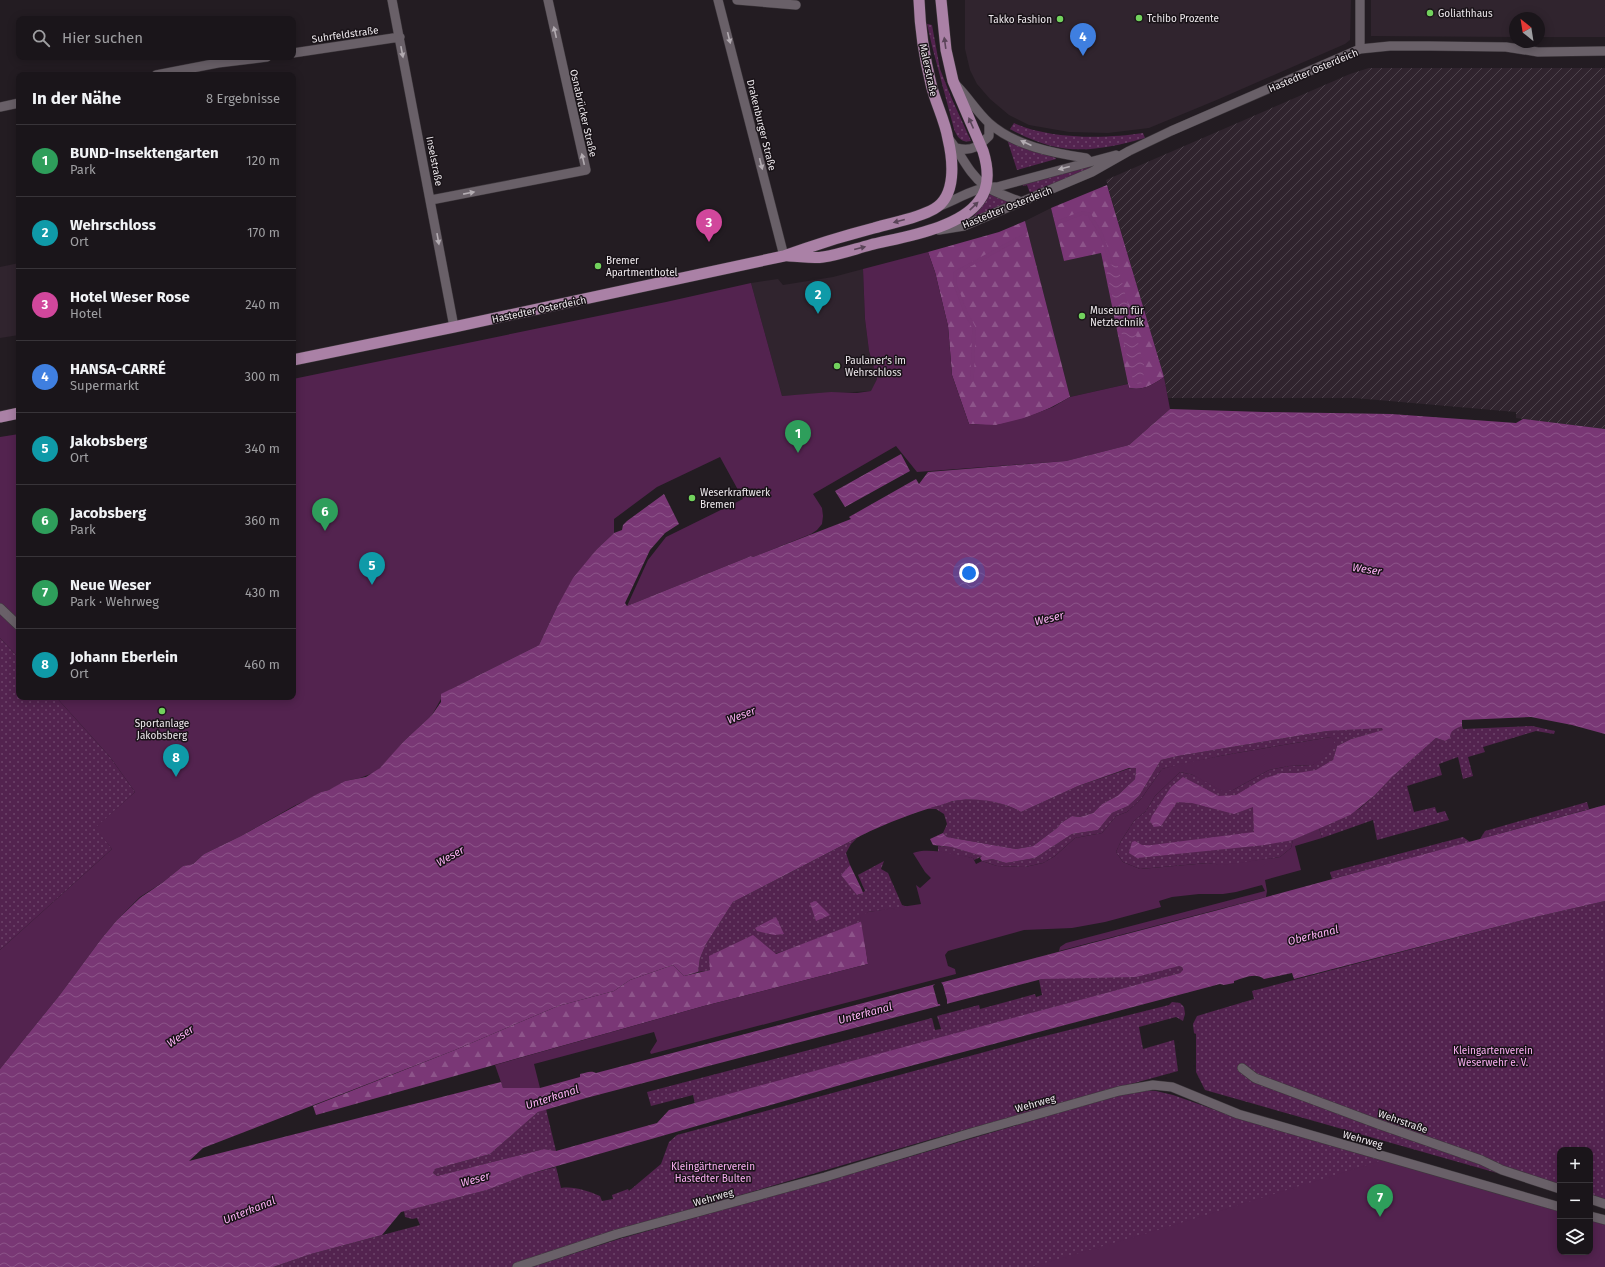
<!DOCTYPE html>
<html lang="de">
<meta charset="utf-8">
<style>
body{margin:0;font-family:"Fira Sans",sans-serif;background:#272227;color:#f1f3f6}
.controls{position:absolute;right:12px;bottom:12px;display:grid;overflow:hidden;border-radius:8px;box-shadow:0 2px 10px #0003}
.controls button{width:36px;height:36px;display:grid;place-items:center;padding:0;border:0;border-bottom:1px solid #383439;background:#1a151a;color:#f1f3f6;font:20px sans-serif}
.compass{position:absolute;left:1509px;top:12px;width:36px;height:36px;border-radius:50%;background:#1a151a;box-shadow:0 2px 10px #0003;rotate:330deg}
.you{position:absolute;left:969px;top:573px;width:14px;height:14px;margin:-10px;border:3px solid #fff;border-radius:50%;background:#1a73e8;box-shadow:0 0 0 6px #1a73e833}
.badge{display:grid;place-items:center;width:26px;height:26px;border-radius:50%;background:#72d25d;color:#fff;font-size:13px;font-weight:700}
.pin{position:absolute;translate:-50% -33px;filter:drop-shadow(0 1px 2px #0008)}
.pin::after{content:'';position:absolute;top:21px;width:14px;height:12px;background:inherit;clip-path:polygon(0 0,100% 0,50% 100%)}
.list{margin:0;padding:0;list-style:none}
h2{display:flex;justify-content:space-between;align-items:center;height:52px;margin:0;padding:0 16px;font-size:17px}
h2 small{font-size:13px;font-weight:400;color:#9f9fa2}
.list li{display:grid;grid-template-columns:26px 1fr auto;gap:12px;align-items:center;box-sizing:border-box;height:72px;padding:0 16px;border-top:1px solid #383439}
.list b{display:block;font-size:15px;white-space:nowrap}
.list p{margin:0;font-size:13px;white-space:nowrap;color:#9f9fa2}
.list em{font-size:13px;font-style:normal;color:#9f9fa2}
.icon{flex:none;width:22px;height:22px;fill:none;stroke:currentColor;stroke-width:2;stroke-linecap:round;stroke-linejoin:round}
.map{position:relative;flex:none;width:1605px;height:1267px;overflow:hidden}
.search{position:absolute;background:#1a151a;box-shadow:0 2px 10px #0003;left:16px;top:16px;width:280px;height:44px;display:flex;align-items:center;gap:10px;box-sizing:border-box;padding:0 14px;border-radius:8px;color:#9f9fa2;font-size:15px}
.panel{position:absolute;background:#1a151a;box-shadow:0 2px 10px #0003;left:16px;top:72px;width:280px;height:628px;border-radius:8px}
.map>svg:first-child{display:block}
.built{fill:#30242e}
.industrial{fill:url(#industrial-furrows)}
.grass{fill:url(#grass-dots)}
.forest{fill:url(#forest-firs)}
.park{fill:#53234f}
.water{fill:url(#water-waves);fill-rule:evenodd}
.pier{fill:#231c22}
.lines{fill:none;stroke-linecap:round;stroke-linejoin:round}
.stream{stroke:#793775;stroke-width:3.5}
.minor-casing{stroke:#3e383d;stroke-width:10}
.primary-casing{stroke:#3e383d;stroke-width:12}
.minor{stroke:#696068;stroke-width:9}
.primary{stroke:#aa81a6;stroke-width:11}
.oneway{fill:#b3acb2}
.oneway2{fill:#5a4458}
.poi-dot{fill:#72d25d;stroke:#191318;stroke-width:1.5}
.labels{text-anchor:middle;stroke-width:3;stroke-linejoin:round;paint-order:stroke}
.poi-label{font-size:10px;fill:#efeaee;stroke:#191318;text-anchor:start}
.street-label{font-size:10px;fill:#efeaee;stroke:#191318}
.park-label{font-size:10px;fill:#fbaff3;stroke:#191318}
.water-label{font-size:11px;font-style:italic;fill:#fcb0f4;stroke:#191318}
</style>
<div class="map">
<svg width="1605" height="1267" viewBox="0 0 1605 1267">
<defs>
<pattern id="industrial-furrows" width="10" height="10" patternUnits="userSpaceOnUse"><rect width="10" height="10" fill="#30242e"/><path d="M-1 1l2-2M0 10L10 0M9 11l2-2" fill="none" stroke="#4e444d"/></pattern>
<pattern id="grass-dots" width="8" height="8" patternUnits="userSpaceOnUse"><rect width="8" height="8" fill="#53234f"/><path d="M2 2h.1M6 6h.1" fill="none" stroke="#6c4369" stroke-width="1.8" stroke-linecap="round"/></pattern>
<pattern id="forest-firs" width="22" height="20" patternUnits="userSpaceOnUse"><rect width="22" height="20" fill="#7a3776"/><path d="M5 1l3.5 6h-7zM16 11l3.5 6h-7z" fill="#8d548a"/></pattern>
<pattern id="water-waves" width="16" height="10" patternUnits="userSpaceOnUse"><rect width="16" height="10" fill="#793775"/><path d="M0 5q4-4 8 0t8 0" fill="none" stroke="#8c5489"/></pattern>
</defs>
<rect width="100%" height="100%" fill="#231c22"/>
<path class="built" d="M965,0H1351L1350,40L1345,44L1219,99L1149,128L1108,133L1069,132L1029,125L1009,115L990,99L977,84L970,70L965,49Z
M1371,0H1605V37H1539V18H1515V37L1371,36Z
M1051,208L1064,261L1101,253L1128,384L1070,397L1025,221Z
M19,263V335L0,338V267Z
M863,269L865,319L869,351L877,379L872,391L782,396L751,283L778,279L783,285L833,277Z"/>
<path class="industrial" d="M1369,68H1605V429L1516,418V412L1355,398H1168L1164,377L1106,180L1350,74Z"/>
<path class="grass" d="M927,24L932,25L940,69L951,97L971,141C961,143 957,137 954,129L932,46Z
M1014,123C1049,139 1105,139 1143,133L1145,138C1091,153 1060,156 1010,129Z
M1007,139L1022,147L1056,158V159L1017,170Z
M1097,165L1034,192L1030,193L1027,185L1023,186L1022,183Z
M991,194L1013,201L972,218L985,202L988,195Z
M0,638L19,658V697H56L110,757L135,792L96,828L112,849L0,950Z
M1462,726L1463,729L1532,726L1555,731L1554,734L1536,731L1483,747L1485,752L1468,757L1473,776L1463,779L1458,757L1439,764L1442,775L1407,786L1414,812L1435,807L1437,813L1445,811L1449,820L1377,840L1373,820L1322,838L1319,828L1359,809L1375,795L1392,777L1436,738L1445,741L1453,729Z
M1382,727L1384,730L1351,739L1337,746L1333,760L1293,840L1291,848L1280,857L1223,866L1208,863L1140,869L1123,862L1116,852L1121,841L1134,821L1146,811L1155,796L1180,772L1193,775L1233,790L1269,770L1289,766L1313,765L1331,737L1225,755L1162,769L1141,799L1127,812L1116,816L1102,833L1075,838L1055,856L1043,863L1025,867L997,866L982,861L992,859L1006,863L1035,858L1072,834L1098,830L1112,813L1128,806L1139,796L1161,760L1178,756L1327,731Z
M1134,767L1136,768L1135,779L1117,796L1102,804L1093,813L1080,817L1072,816L1061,823L1057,828L1033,846L1016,849L947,837L943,833L947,824L944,814L936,809H927C938,806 949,801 960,800C980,797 1004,802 1021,812L1078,786Z
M1587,802L1589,809L1480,839L1485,831Z
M1463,837L1470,842L1332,879L1330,872Z
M857,838L851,844L846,853L850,865L841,875L858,895L865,891L858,875L884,861L881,869L888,873L902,905L908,907L868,912L862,921C809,942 755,965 698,972L700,958L706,944L733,902Z
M938,846L951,847L983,856L974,860L973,858L938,852Z
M1605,901V1204L1590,1199V1150H1560V1191L1205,1090L1196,1072V1034L1194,1033L1193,1024L1197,1016L1254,999L1252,991L1531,918Z
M1179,966L1182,967L1183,971L1180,973L695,1104L693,1095L651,1106L647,1092L932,1018L935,1030L941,1029L937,1016L979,1005L980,1009L1035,994L1036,997L1042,995L1039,980L1042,979Z
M1172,1002L1180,1003L1184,1007L1185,1014L1183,1021L1176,1017L1139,1027L1143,1049L1174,1040L1178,1071L932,1139L570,1245L522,1267H273L311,1254L420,1225L417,1218L412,1219L405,1217L404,1211L487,1190L529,1174L556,1167L561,1188C574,1186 588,1191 600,1196L602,1201L613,1199L612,1195L628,1189L629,1191L661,1164L669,1142L677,1135L1033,1039L1169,1005Z
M1145,1090L1156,1091L1173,1095L1241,1119L1560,1210V1252H1590V1219L1605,1224V1267H531L619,1239L902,1159L1125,1093Z
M546,1109L556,1151L544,1149L437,1176L433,1173L435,1169L490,1154L538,1112Z"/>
<path class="forest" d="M1107,185L1164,377C1153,385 1143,391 1129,388L1127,379L1101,253L1064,261L1051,208Z
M1025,221L1070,397C1048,410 1023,421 997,425C988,426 978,424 969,424L952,375L948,326L935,272L928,252L999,232Z
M862,921L868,964L704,1006L316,1115L313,1106L455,1050L558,1006L614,991L630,980L673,965L684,976L710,970L709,956L753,935L776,954Z"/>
<path class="park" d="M928,252L935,272L948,326L952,375L969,424L996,425L1024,418L1053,407L1070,397L1128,384L1129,388C1143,391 1153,385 1164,377L1170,409L1129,445L1066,461L917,472L896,446L813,494L822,508L823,516L822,524L817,530L811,534L753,557L751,556L627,606L648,560L666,537L743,499L720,457L657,487L614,519V533L597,549L557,607L539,645L451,689L441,699L432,715L404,741L389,759L376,772L360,778L345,781L333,789L321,792L313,797L294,806L241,836L204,854L193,864L183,866L162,883L140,897L117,920L102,938L59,996L0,1069V950L112,849L95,828L135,792L110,757L56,697H293V379L666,302L751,283L782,396L831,392L857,393L871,391L877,379L869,351L865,319L863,269Z
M19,434V658L0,638V437Z
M1331,737L1335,741L1327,755L1313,765L1289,766L1269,770L1233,790L1222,791L1193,775L1180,772L1155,796L1146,811L1134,821L1121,841L1116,852L1123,862L1140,869L1208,863L1223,865L1280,857L1291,848L1293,840L1319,828L1322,838L1295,846L1301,870L1265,880L1267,891L1266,897L1059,951L1060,947L1066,943L1265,891L1262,885L1236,892L1223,894H1199L1172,897L1159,901L1161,907L1105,922L1072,928L1024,930L948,951L945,955L948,966L955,969L956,974L651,1054L650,1052L657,1041L654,1032L534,1064L540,1088H503L495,1065L704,1006L868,964L860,916L868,912L921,904L916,885L920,888L931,878L925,872L913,853C929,847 957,855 973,858L976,864L982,861L997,866L1025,867L1043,863L1055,856L1075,838L1102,833L1116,816L1127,812L1141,799L1162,769L1180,764L1225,755Z
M1383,1160L1560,1212V1252H1590V1221L1605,1226V1267H1031L1158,1230Z"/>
<path class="water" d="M1111,263H1117L1144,365L1143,383L1134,384L1106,270Z
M1170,409L1264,412L1391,414L1516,423L1523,419L1605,429V734L1572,725L1531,717L1462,720V726C1455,729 1450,730 1450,738L1445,741L1436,738L1392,777L1375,795L1358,809L1350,815L1293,840L1265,845L1137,858L1129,853L1132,842L1135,841L1142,845H1152L1254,832L1253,807L1234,814L1192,803L1177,802L1161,826L1154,827L1150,821L1152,816L1171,787L1183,777L1219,796L1236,795L1263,779L1281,773H1297L1316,770L1333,760L1337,746L1351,739L1383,730L1382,728L1327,731L1178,756L1161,760L1139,796L1128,806L1112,813L1098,830L1072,834L1035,858L1006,863L992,859L982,861L980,858L982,856L951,847L933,845L930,839L943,833L947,837L1016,849L1033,846L1057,828L1061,823L1072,816L1080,817L1093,813L1102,804L1117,796L1135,779L1136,768H1129L1078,786L1021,812C1004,802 980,798 961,800C953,800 945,804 937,806C907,815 876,827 849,842L733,902L706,944L700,958L698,972L684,976L673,965L630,980L614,991L558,1006L455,1050L203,1148L189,1161L501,1082L503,1088H540L580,1077V1074C585,1073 591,1070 596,1073L1222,909L1605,805V901L1531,918L1294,979L1292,973L1264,979C1255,972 1244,978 1234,981V983L1224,985L1220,984L865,1078L529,1174L487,1190L401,1212L382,1235L311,1254L273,1267H0V1069L59,996L102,938L117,920L140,898L162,883L183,866L193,864L204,854L241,836L321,792L329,790L345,781L366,777L380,768L404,741L432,715L441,702V694L539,645L557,607L573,578L597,549L614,533L622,530L623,525L627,521L664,494L679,524L665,533L650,550L625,603L627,606L751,556L753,557L851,519L849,517L916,479L919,484L928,472L1066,461L1129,445ZM1179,966L1182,967L1183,970L1180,973L669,1110L657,1123L556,1151L544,1149L437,1176L433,1173L435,1169L490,1154L538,1112L586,1098L1042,979L1136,977Z
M901,454L910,471L845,507L835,491Z
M850,865L862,890L863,893L857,895L841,875Z
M816,901L830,915L816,921L810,903Z
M776,917L784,934L774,935L757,931L755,928Z"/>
<path class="pier" d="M940,981L943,985L947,1000V1006L941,1008L940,1004H938L933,986L935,984V982Z"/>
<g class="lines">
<path class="stream" d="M1059,222L1082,213L1089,214L1102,236L1111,263
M972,380L974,328L965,311L955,284V273L1025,235"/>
<defs>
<path id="minor" d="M392,0L454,327
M718,0L784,256
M737,0L796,5
M1360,0V49
M293,53L400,37
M156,75L218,63L267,57
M957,86C968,97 977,112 989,123C1015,146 1053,153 1086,158L1090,162
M0,107L19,103
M948,138C961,153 968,173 984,185C994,193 1010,197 1021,202
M957,148C972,152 979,146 989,136V123
M431,200L586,170L548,0
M937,207C957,200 976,186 997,187L1116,155
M939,230L964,226L1092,172L1129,151L1171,131L1360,49L1390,46H1430L1506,47L1538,52L1605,51
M0,608L19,626
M1242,1068L1255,1078L1378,1124L1481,1160L1502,1170L1560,1189
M1590,1199L1605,1204
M1590,1216L1605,1220
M517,1267L617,1234L825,1177L971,1133L1119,1091L1153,1085L1172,1087L1238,1114L1560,1207"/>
<path id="primary" d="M789,256C800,256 812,259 823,257C838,255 855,249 870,245C902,237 959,229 979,201C990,187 988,167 983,151L953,81L946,50L941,0
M293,360L454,327L784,256C814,245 843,236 874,228C894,222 916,219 934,209C957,196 953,160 948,139C945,120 935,102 931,84C924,56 920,28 919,0
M0,417L19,413"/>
</defs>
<use href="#minor" class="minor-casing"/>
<use href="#primary" class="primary-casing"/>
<use href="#minor" class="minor"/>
<use href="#primary" class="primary"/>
</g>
<defs><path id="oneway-solid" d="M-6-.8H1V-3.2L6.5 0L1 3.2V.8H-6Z"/></defs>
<g class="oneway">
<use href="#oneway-solid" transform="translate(555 32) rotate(-103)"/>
<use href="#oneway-solid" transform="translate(729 38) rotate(76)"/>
<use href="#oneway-solid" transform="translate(402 52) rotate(79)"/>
<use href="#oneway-solid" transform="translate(1026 143) rotate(-156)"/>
<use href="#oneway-solid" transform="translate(583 159) rotate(-103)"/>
<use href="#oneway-solid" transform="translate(761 164) rotate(76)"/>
<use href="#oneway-solid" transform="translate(1064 168) rotate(165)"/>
<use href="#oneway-solid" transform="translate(469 193) rotate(-11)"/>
<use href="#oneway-solid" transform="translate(438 239) rotate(80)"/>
</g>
<g class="oneway2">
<use href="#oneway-solid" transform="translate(945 43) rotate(-98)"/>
<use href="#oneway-solid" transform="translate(971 123) rotate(-114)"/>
<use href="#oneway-solid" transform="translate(974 206) rotate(-44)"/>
<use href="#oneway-solid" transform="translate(899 221) rotate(165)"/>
<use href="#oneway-solid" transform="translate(860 248) rotate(-14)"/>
</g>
<g class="poi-dot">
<circle cx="1430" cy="13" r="4"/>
<circle cx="1139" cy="18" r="4"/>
<circle cx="1060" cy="19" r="4"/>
<circle cx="598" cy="266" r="4"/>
<circle cx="1082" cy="316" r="4"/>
<circle cx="837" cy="366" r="4"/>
<circle cx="692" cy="498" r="4"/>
<circle cx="162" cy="711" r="4"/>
</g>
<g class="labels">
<g class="poi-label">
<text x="1438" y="17">Goliathhaus</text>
<text x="1147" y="22">Tchibo Prozente</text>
<text x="1052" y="23" text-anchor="end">Takko Fashion</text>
<text x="606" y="264">Bremer<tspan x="606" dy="12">Apartmenthotel</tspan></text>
<text x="1090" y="314">Museum für<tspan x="1090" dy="12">Netztechnik</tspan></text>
<text x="845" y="364">Paulaner‘s im<tspan x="845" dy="12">Wehrschloss</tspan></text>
<text x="700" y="496">Weserkraftwerk<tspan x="700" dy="12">Bremen</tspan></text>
<text x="162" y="727" text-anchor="middle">Sportanlage<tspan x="162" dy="12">Jakobsberg</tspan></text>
</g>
<g class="street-label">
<text transform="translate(345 34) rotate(-8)" y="4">Suhrfeldstraße</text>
<text transform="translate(929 70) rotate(78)" y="4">Malerstraße</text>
<text transform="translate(1313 70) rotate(-23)" y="4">Hastedter Osterdeich</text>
<text transform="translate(584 113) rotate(77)" y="4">Osnabrücker Straße</text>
<text transform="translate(762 125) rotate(76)" y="4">Drakenburger Straße</text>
<text transform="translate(435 161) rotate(79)" y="4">Inselstraße</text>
<text transform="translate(1007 207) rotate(-22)" y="4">Hastedter Osterdeich</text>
<text transform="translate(539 309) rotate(-12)" y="4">Hastedter Osterdeich</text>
<text transform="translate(1035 1103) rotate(-16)" y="4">Wehrweg</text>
<text transform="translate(1403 1121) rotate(19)" y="4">Wehrstraße</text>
<text transform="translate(1363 1139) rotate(16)" y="4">Wehrweg</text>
<text transform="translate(713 1197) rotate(-16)" y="4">Wehrweg</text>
</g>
<g class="park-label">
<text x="1493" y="1054">Kleingartenverein<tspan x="1493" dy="12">Weserwehr e. V.</tspan></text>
<text x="713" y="1170">Kleingärtnerverein<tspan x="713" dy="12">Hastedter Bulten</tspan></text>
</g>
<g class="water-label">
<text transform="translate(1367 569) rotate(9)" y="4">Weser</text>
<text transform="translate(1049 618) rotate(-13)" y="4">Weser</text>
<text transform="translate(741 715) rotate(-21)" y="4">Weser</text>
<text transform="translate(450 856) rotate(-29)" y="4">Weser</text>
<text transform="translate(1313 935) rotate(-14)" y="4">Oberkanal</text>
<text transform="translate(865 1013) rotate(-15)" y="4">Unterkanal</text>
<text transform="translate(180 1036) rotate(-34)" y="4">Weser</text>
<text transform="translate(552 1097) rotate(-18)" y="4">Unterkanal</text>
<text transform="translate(475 1179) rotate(-15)" y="4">Weser</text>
<text transform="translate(249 1210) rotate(-22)" y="4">Unterkanal</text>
</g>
</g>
</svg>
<div class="controls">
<button>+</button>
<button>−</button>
<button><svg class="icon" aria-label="layers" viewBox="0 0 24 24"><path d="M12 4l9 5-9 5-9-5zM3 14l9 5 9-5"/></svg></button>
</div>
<svg class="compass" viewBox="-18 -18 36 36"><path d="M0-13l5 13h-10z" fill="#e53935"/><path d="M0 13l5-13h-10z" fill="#9f9fa2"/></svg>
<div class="you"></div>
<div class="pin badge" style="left:798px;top:453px;background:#2e9e5b">1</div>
<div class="pin badge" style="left:818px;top:314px;background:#0f9aa8">2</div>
<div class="pin badge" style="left:709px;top:242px;background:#d1479c">3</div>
<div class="pin badge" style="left:1083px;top:56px;background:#3f7fe0">4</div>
<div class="pin badge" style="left:372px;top:585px;background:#0f9aa8">5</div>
<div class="pin badge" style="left:325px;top:531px;background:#2e9e5b">6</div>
<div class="pin badge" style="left:1380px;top:1217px;background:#2e9e5b">7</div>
<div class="pin badge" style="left:176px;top:777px;background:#0f9aa8">8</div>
<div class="search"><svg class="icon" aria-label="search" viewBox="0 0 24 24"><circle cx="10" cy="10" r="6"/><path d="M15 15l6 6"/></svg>Hier suchen</div>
<section class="panel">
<h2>In der Nähe<small>8 Ergebnisse</small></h2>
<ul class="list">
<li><span class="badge" style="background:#2e9e5b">1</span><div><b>BUND-Insektengarten</b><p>Park</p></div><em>120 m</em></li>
<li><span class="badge" style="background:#0f9aa8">2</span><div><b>Wehrschloss</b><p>Ort</p></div><em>170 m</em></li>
<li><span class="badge" style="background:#d1479c">3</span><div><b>Hotel Weser Rose</b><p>Hotel</p></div><em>240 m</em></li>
<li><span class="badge" style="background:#3f7fe0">4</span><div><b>HANSA-CARRÉ</b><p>Supermarkt</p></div><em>300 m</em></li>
<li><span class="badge" style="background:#0f9aa8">5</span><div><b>Jakobsberg</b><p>Ort</p></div><em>340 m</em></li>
<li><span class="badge" style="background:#2e9e5b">6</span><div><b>Jacobsberg</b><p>Park</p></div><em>360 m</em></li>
<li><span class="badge" style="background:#2e9e5b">7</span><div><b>Neue Weser</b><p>Park · Wehrweg</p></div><em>430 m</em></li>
<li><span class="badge" style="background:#0f9aa8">8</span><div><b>Johann Eberlein</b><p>Ort</p></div><em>460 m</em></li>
</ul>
</section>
</div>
